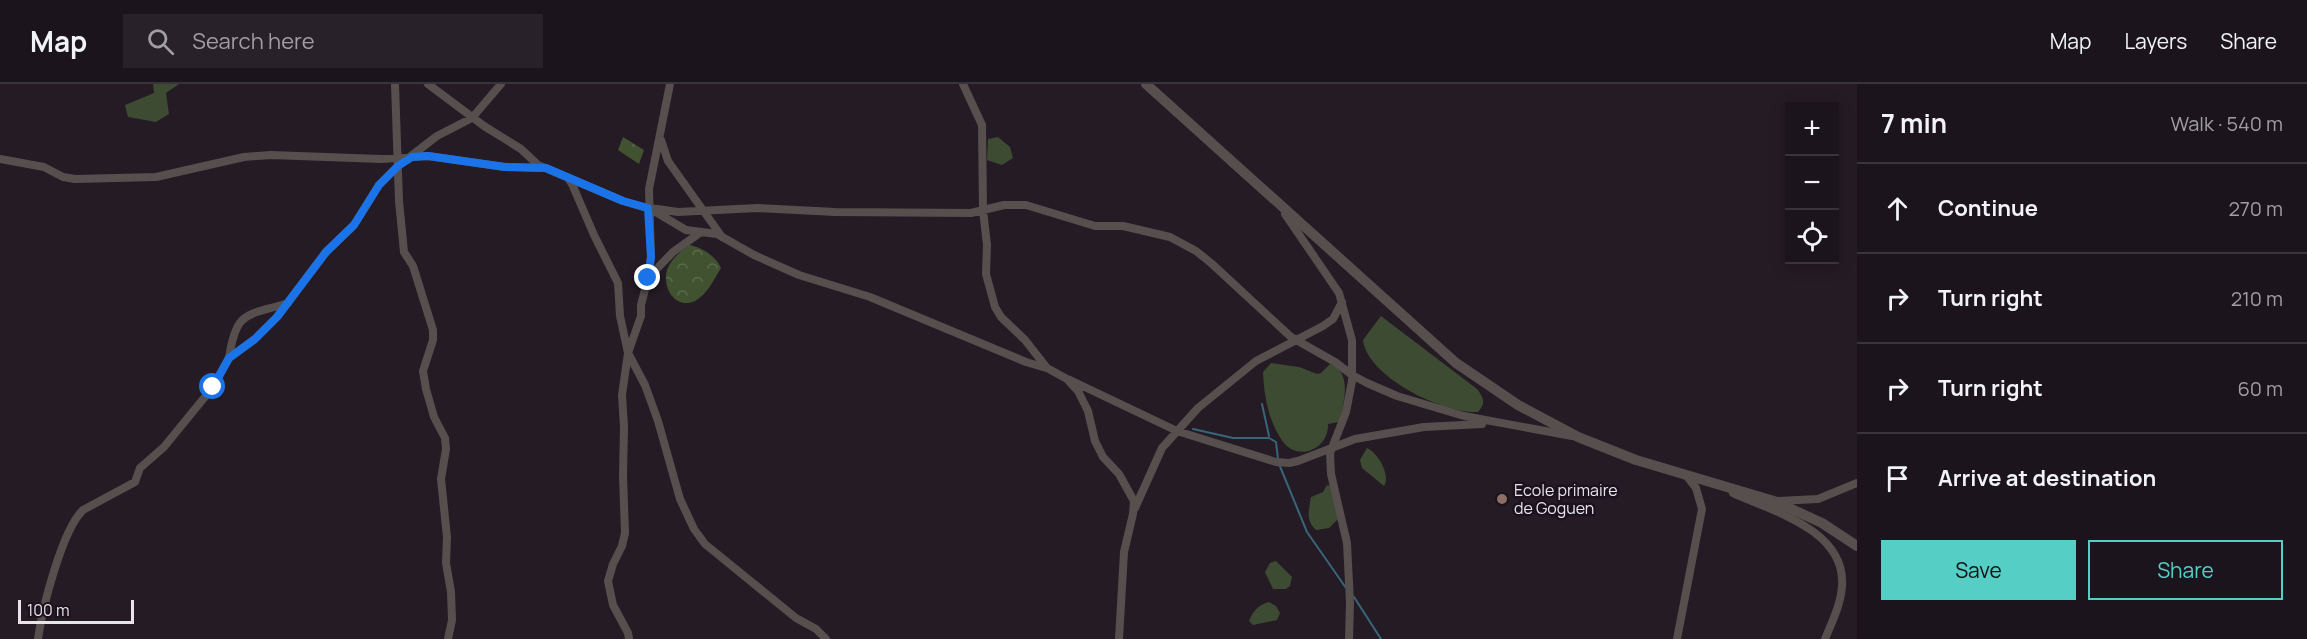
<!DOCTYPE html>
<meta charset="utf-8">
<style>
body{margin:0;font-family:Manrope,sans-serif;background:#282129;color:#f1f3f6}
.controls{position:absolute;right:18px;top:18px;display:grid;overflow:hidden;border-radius:0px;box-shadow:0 3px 15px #0003}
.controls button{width:54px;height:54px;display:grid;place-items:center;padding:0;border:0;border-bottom:2px solid #39333b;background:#1b141c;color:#f1f3f6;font:30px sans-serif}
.scale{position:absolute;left:18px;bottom:15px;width:116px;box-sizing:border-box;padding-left:6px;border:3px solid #e9e3ea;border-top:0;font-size:16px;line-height:21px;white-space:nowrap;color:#e9e3ea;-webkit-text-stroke:4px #1a121c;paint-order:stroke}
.stop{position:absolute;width:18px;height:18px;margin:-14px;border:4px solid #1a73e8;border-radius:50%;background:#fff}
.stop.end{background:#1a73e8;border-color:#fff;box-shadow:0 2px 6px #0008}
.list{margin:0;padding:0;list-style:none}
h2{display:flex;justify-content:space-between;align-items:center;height:78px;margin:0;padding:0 24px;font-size:26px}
h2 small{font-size:20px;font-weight:400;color:#a09ea3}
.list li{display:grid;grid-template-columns:39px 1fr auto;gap:18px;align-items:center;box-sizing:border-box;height:90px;padding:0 24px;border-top:2px solid #39333b}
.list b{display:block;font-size:22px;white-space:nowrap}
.list em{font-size:20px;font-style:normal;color:#a09ea3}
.actions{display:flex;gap:12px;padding:18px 24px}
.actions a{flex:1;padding:14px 0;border:2px solid #55cec5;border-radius:0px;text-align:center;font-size:21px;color:#55cec5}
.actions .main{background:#55cec5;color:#111}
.icon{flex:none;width:33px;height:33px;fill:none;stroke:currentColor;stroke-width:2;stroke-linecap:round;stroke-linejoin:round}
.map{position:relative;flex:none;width:1857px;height:555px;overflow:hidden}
header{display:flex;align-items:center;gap:36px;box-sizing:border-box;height:84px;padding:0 30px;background:#1b141c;border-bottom:2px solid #39333b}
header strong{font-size:28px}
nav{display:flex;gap:33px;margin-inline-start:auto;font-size:21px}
.search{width:420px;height:54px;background:#282129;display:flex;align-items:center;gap:15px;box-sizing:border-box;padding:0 21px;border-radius:0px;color:#a09ea3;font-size:22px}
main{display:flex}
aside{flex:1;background:#1b141c}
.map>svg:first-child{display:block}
.grass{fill:#3e4b33}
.forest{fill:url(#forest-crowns)}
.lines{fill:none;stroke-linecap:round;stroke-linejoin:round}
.stream{stroke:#396579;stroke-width:2}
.minor{stroke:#564f4d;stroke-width:8}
.tertiary{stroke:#564f4d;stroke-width:10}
.route{stroke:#1a73e8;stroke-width:8}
.education-dot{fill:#8d6e63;stroke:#1a121c;stroke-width:2}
.labels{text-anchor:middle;stroke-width:5;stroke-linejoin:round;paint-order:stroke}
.poi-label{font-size:16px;fill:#e9e3ea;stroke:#1a121c;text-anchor:start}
</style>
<header>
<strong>Map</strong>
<div class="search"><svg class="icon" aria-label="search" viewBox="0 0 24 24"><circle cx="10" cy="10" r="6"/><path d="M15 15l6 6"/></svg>Search here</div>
<nav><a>Map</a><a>Layers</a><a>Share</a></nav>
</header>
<main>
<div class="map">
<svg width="1857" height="555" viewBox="0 0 1857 555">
<defs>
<pattern id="forest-crowns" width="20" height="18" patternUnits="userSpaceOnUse" patternTransform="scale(1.5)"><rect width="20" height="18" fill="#405230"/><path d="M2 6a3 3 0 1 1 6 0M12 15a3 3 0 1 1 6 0" fill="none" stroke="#5c6b4e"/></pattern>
</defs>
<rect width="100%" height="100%" fill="#241b25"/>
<path class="grass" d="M153,0H179L166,9L169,30L156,38L128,33L125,21L154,9Z
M998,53L1010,63L1013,74L1002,81L987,76L988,55Z
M1381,232L1477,305C1484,314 1486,319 1478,328C1444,330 1367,293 1363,256Z
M1271,279L1299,283L1317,290L1321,289L1330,280C1352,288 1344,315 1341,333L1338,338L1328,340C1329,366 1296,379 1281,355C1268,335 1264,311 1263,288Z
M1367,364C1378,369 1391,391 1384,402L1362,384L1360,376Z
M1327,401L1330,402L1338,435L1329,444L1316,446C1305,436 1309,426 1311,413L1323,408Z
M1276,477L1292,493L1290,502L1286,505H1273L1265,488L1270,479Z
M1269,518L1276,522L1280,529L1277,536L1253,541L1249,537C1253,527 1258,521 1269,518Z"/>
<path class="forest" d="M623,53L644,66L639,80L618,66Z
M689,161C701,163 716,172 721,184C714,195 707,211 695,217C675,226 662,203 667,186C671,175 680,168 689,161Z"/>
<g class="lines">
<path class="stream" d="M1262,320L1269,352
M1193,345L1233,354H1269L1276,358L1278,375
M1279,380L1307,448L1346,504
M1354,513L1381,555"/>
<path class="minor" d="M395,0L399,117L404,168L413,182L433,246V256L423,287L426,305L434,333L445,354L446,365L441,395L447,453L446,479L451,508L452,536L448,555
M428,0L484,42L521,65L538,81L623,117L643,123L678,128L757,124L835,128L971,129L1004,121H1026L1095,142H1123L1170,153L1196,167L1211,179L1291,253L1335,278L1352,291L1367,299L1397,312L1464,332L1572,352
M963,0L982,41L983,126L987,161L986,190L995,223L1001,233L1025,256L1047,284L1067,295L1078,307L1088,327L1095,357L1103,373L1119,390L1134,417L1133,430L1124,468L1119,555
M661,56L668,77L722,153
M0,75L44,83L63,93L75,95L156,93L244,73L271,71L381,75L428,72L505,83L543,84
M568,94L572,100L594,151L618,199L620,232L628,269L645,301L658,337L680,415L694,445L705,460L732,482L796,534L816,545L826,555
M654,127L686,146L717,150L754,171L799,191L870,213L1026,278L1046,284
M1285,130L1339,209L1352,256V297L1346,328L1330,369L1331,390L1347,459L1350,519L1349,555
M648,194L673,168L701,148
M229,274C236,225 248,232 288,219
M1070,296L1177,347L1276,378L1289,379L1298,377L1355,355L1424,343L1482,340
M1733,409C1772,427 1846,446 1842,502C1841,520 1832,538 1825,555
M1777,417L1818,415L1857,399
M1135,424L1162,364L1198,324L1256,277L1323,242L1333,235L1342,218
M38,555C42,525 62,446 83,426L135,398L140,384L164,363L213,303L229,274L255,255L277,233L326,168L354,141L379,101L398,82L437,52L472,34L501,0
M629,555L628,549L613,521L608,497L613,480L622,462L625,449L623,392L624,343L622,311L628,269L641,232V221L648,194L651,173L649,105L670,0
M1677,555L1702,425L1696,404L1686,391"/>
<path class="tertiary" d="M1146,0L1456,279L1518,321L1578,353L1636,376L1774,417L1822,439L1857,462"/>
</g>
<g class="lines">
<path class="route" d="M213,303L229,274L255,255L277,233L326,168L354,141L379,101L398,82L412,73L428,72L505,83L546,84L623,117L648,124L651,173L648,194"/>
</g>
<circle class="education-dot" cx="1502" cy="415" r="6"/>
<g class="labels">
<g class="poi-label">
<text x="1514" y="412">Ecole primaire<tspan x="1514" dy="18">de Goguen</tspan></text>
</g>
</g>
</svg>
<div class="controls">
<button>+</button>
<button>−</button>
<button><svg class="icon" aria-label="locate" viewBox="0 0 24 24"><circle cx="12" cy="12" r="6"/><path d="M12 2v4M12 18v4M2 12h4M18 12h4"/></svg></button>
</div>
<div class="scale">100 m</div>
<div class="stop" style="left:213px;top:303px"></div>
<div class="stop end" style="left:648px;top:194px"></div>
</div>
<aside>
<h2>7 min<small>Walk · 540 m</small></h2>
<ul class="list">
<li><svg class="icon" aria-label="ahead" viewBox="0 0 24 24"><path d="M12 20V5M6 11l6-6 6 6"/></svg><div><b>Continue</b></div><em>270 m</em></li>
<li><svg class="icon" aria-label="right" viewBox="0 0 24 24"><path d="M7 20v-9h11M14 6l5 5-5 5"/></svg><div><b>Turn right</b></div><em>210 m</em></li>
<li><svg class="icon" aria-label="right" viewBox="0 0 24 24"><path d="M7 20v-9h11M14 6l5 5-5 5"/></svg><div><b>Turn right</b></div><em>60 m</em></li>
<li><svg class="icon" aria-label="arrive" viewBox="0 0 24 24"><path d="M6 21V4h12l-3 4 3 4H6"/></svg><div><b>Arrive at destination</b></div></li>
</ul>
<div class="actions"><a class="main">Save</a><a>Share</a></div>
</aside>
</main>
